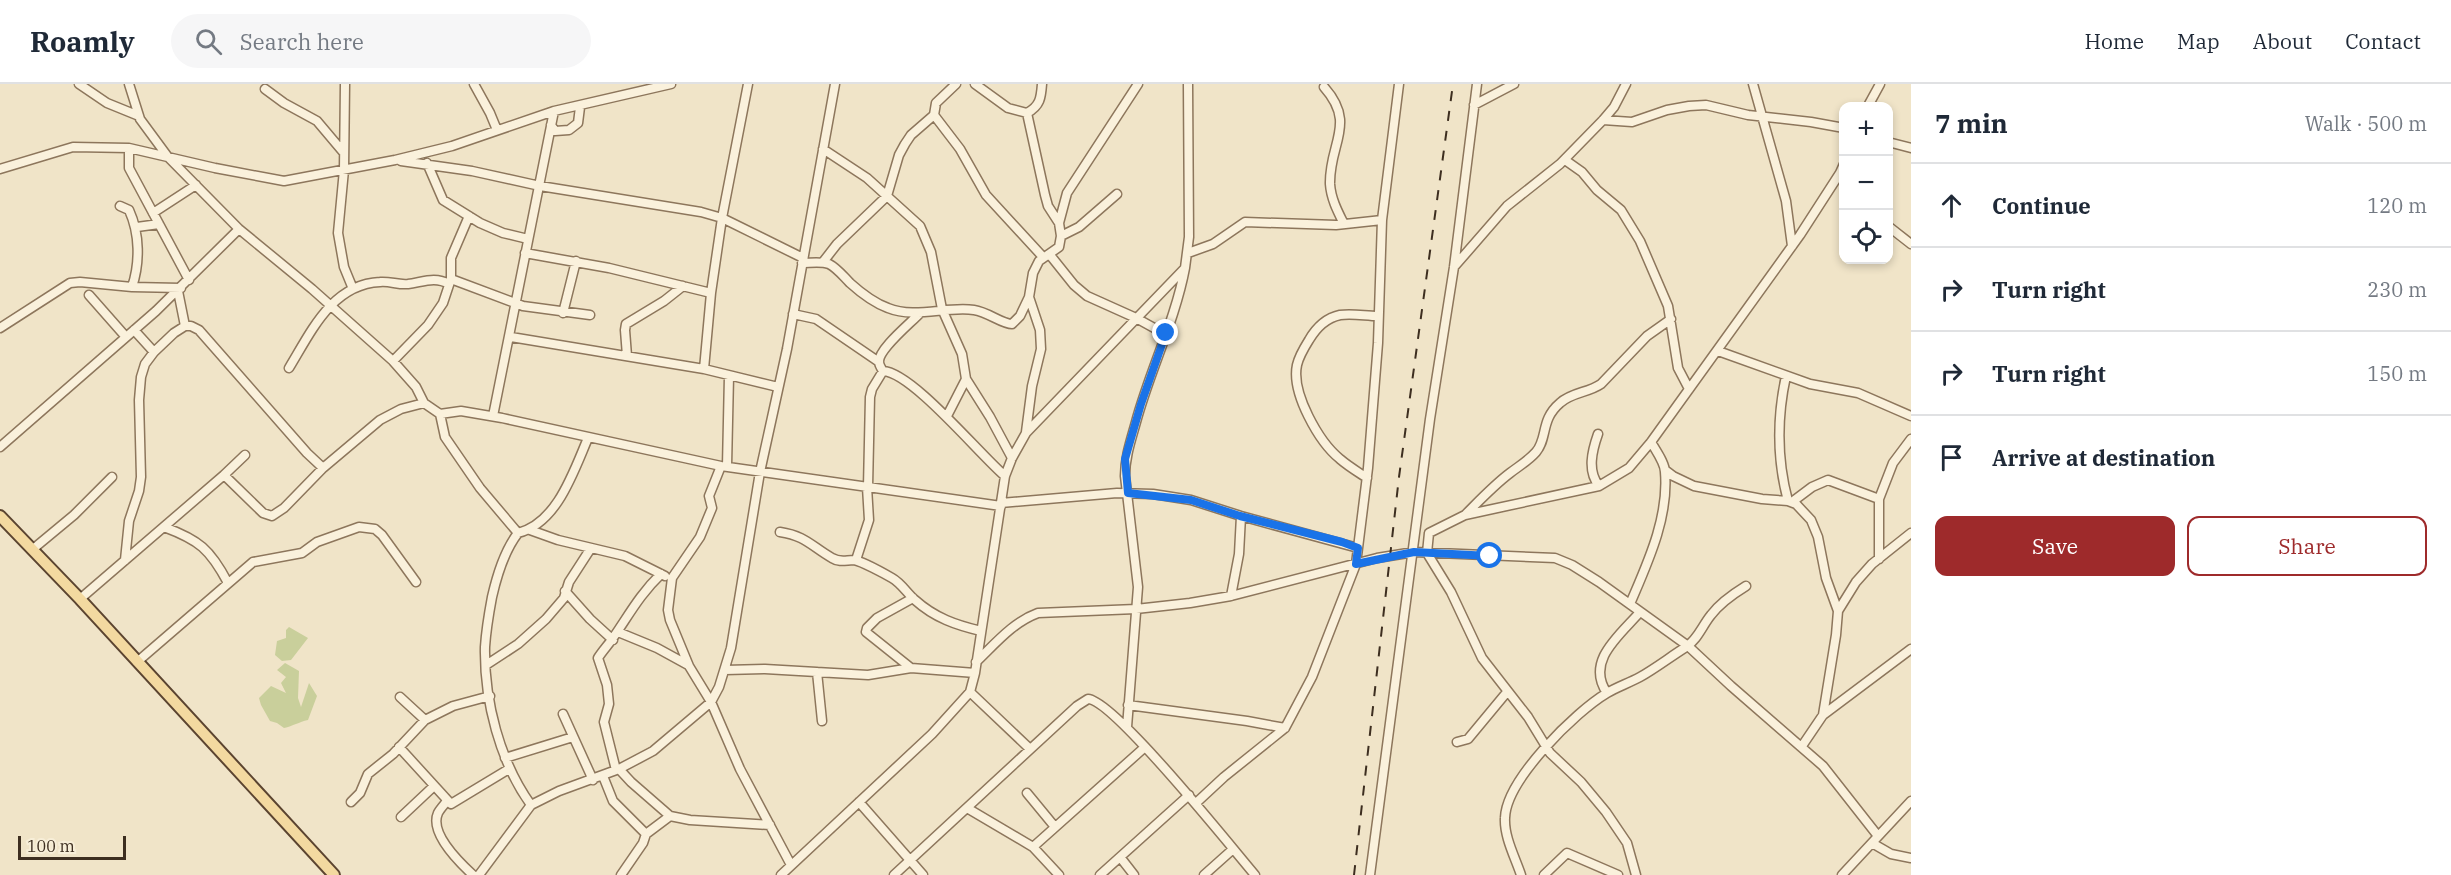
<!DOCTYPE html>
<meta charset="utf-8">
<style>
body{margin:0;font-family:"IBM Plex Serif",serif;background:#f6f6f7;color:#1f2937}
.controls{position:absolute;right:18px;top:18px;display:grid;overflow:hidden;border-radius:12px;box-shadow:0 3px 9px #0003}
.controls button{width:54px;height:54px;display:grid;place-items:center;padding:0;border:0;border-bottom:2px solid #e0e1e3;background:#fff;color:#1f2937;font:30px sans-serif}
.scale{position:absolute;left:18px;bottom:15px;width:108px;box-sizing:border-box;padding-left:6px;border:3px solid #3d2e20;border-top:0;font-size:16px;line-height:21px;white-space:nowrap;color:#3d2e20;-webkit-text-stroke:4px #f7eed8;paint-order:stroke}
.stop{position:absolute;width:18px;height:18px;margin:-14px;border:4px solid #1a73e8;border-radius:50%;background:#fff}
.stop.end{background:#1a73e8;border-color:#fff;box-shadow:0 2px 6px #0008}
.list{margin:0;padding:0;list-style:none}
h2{display:flex;justify-content:space-between;align-items:center;height:78px;margin:0;padding:0 24px;font-size:26px}
h2 small{font-size:20px;font-weight:400;color:#747a83}
.list li{display:grid;grid-template-columns:39px 1fr auto;gap:18px;align-items:center;box-sizing:border-box;height:84px;padding:0 24px;border-top:2px solid #e0e1e3}
.list b{display:block;font-size:22px;white-space:nowrap}
.list em{font-size:20px;font-style:normal;color:#747a83}
.actions{display:flex;gap:12px;padding:18px 24px}
.actions a{flex:1;padding:14px 0;border:2px solid #9e2a2b;border-radius:12px;text-align:center;font-size:21px;color:#9e2a2b}
.actions .main{background:#9e2a2b;color:#fff}
.icon{flex:none;width:33px;height:33px;fill:none;stroke:currentColor;stroke-width:2;stroke-linecap:round;stroke-linejoin:round}
.map{position:relative;flex:none;width:1911px;height:791px;overflow:hidden}
header{display:flex;align-items:center;gap:36px;box-sizing:border-box;height:84px;padding:0 30px;background:#fff;border-bottom:2px solid #e0e1e3}
header strong{font-size:28px}
nav{display:flex;gap:33px;margin-inline-start:auto;font-size:21px}
.search{width:420px;height:54px;background:#f6f6f7;display:flex;align-items:center;gap:15px;box-sizing:border-box;padding:0 21px;border-radius:33px;color:#747a83;font-size:22px}
main{display:flex}
aside{flex:1;background:#fff}
.map>svg:first-child{display:block}
.green{fill:#c9cf9b}
.lines{fill:none;stroke-linecap:round;stroke-linejoin:round}
.minor-casing{stroke:#8d765c;stroke-width:11}
.major-casing{stroke:#5b4430;stroke-width:14}
.minor{stroke:#faf1dc;stroke-width:8}
.major{stroke:#f3d9a0;stroke-width:10}
.rail{stroke:#3d2e20;stroke-width:2;stroke-dasharray:10 10;stroke-linecap:butt}
.route{stroke:#1a73e8;stroke-width:8}
</style>
<header>
<strong>Roamly</strong>
<div class="search"><svg class="icon" aria-label="search" viewBox="0 0 24 24"><circle cx="10" cy="10" r="6"/><path d="M15 15l6 6"/></svg>Search here</div>
<nav><a>Home</a><a>Map</a><a>About</a><a>Contact</a></nav>
</header>
<main>
<div class="map">
<svg width="1911" height="791" viewBox="0 0 1911 791">
<rect width="100%" height="100%" fill="#f0e4c8"/>
<path class="green" d="M289,543L308,554L291,576L282,577L275,571L277,557L286,554V546Z
M285,579L299,587L298,614L301,623L309,599L317,612L308,636C299,638 293,642 284,644L277,639L270,637L261,621L259,614L271,602L286,609L281,599L286,593L277,586Z"/>
<g class="lines">
<defs>
<path id="minor" d="M79,0L107,19L139,32
M129,0L140,35L168,73L239,145L312,205L393,277L416,303L424,319L440,330L445,353L480,404L518,449C504,467 497,491 492,513C489,529 486,547 485,563C484,617 500,678 531,721
M345,0L344,86L338,149L344,183L353,205
M474,0L490,29L497,46
M975,0L1008,24L1027,29C1040,22 1041,14 1042,0
M1753,0L1786,117L1792,162
M1324,3C1357,40 1329,59 1330,100C1331,115 1338,128 1344,140
M265,5L284,19L317,37L344,69
M1474,21L1514,0
M1868,22L1880,0
M1027,29L1045,111L1048,122L1059,139
M934,31L960,65L986,111L1043,173
M1603,36L1632,38L1667,26L1689,22L1706,21L1748,31L1811,38L1844,44
M551,41L555,47L569,46L578,39L580,23
M1888,58L1911,64
M129,64V84L189,196
M823,65L867,94L920,142L931,168L942,225L962,270L966,295L990,333L1012,374
M1565,76L1582,88L1597,106L1621,126L1640,157L1668,222L1678,284L1689,305
M401,77L472,87L540,102L701,128L722,134L803,174
M427,79L443,116L480,139L503,149L528,155
M0,85L73,63L129,64L215,84L284,97L395,76L452,62L554,27L671,0
M120,122L129,126C140,150 140,179 132,203
M153,129L196,101
M1888,142L1911,160
M137,143L159,140
M1061,152L1079,143L1117,110
M525,169L609,184L711,209
M1188,169L1213,160L1245,138L1336,141L1382,136
M1050,171L1074,201L1087,212L1136,234L1165,250
M823,178L837,160L887,112L899,71L905,60L911,51L934,31L936,19L956,0
M802,179C810,179 821,177 829,180C837,184 843,192 850,199C860,208 874,219 888,224C915,235 946,222 974,226C988,228 1002,240 1012,240L1020,232L1029,213
M1454,183L1507,122L1560,80L1603,36L1614,23L1626,0
M451,195L523,222L590,231
M89,211L126,253
M563,229L576,177
M793,230L816,235L879,278
M185,242H191L199,246L307,369L323,384
M0,244L70,199L80,198L132,203L181,204
M134,246L154,268
M511,253L704,285L778,303
M1718,267L1810,300L1858,309L1911,332
M627,272L625,246L626,240L664,217L683,202
M393,277L428,241L443,219L451,195V174L469,132
M289,284C311,248 332,200 380,198C390,197 398,201 408,200C423,198 435,192 449,200
M704,285L711,209L722,134L748,0
M883,287C912,288 980,371 1005,392
M1786,292C1777,333 1777,376 1788,417
M440,330L461,327L502,334L721,382L1001,422
M493,332L554,27
M947,332L966,295
M1026,348L1032,302L1041,265L1040,246L1029,213L1033,189L1039,177L1059,163L1061,152L1059,139L1067,109L1138,0
M1598,350C1592,367 1587,387 1599,402
M0,363L156,227L239,145
M721,382L709,412L712,424L700,453L672,494L668,526L670,536L689,582L711,618L740,685L791,781
M727,382L729,292
M1665,386L1673,392L1694,402L1762,415L1788,417L1796,420L1811,436L1818,453L1826,494L1838,527
M224,391L245,371
M1367,394C1358,388 1348,382 1340,375C1319,358 1291,309 1297,281C1299,272 1304,264 1309,256C1316,244 1326,234 1340,231C1352,229 1366,232 1378,232
M868,403L870,313L872,305L883,287C881,284 879,281 879,278C878,265 912,238 920,229
M1792,418L1812,403L1828,396L1879,415
M1001,419L1117,409L1153,410L1191,416L1241,432L1358,464
M1465,431C1480,416 1494,401 1510,389C1519,382 1528,377 1536,368C1548,354 1540,336 1560,319C1572,308 1588,309 1601,300L1647,252L1671,235
M164,443C199,456 210,465 228,499
M530,446L558,456L625,472L665,492
M780,448C806,452 811,462 832,474C840,479 846,476 854,476C861,477 885,490 892,494C901,499 907,509 915,516C935,534 956,541 981,547
M518,449C557,439 573,389 588,354
M33,465L74,431L112,393
M1879,475V415L1893,379L1911,355
M125,476L129,437L139,407L141,393L139,316L141,293L145,280L154,268L174,249L185,242L178,207
M856,476L869,436L867,403
M565,507L590,535L613,556
M1231,512L1239,470L1241,432
M80,515L224,391L263,429L272,432L284,424L323,384L380,336L401,325L424,319
M1630,520C1647,480 1669,434 1665,388C1665,379 1656,367 1651,358
M618,548L657,564L688,581
M137,578L253,478L302,469L317,458L359,443L375,445L382,451L416,498
M976,578C995,560 1013,538 1038,529L1136,525L1190,519L1231,512L1377,474L1414,468L1555,474L1572,481L1599,498L1688,562L1731,602L1823,682L1878,752
M486,581L518,560L546,535L564,514L569,498L591,464
M911,584L866,548L867,544L877,534L913,514
M725,586L765,585L868,591L911,584L975,589
M817,588L822,637
M970,608L1030,665
M1607,609C1585,577 1620,551 1640,528
M400,613L425,636
M1128,621L1247,637L1285,644
M563,630L593,696
M1823,631L1836,551L1838,527L1856,498L1872,480L1911,449
M1127,643L1138,503L1125,392C1125,373 1131,356 1136,338C1150,286 1175,237 1185,184
M1457,658L1468,655L1507,608
M1802,662L1823,631L1911,565
M399,663L451,720L509,685
M505,674L573,653
M619,685L631,698L670,732L690,736L770,741
M616,686L604,638L609,620L607,601L598,574C603,566 610,559 615,551C630,529 641,509 661,490
M603,692L613,717L646,750
M1027,709L1055,743
M447,717C444,721 440,725 438,729C429,749 460,779 473,791
M351,718L360,709L368,690L393,670L425,636L453,622L490,612
M859,718L923,791
M1196,719L1224,693L1285,644L1312,593L1356,480L1368,384L1378,259L1382,136L1399,0
M967,724L1033,763L1059,791
M401,733L434,702
M1872,759L1891,770L1911,774
M1033,763L1145,663
M1120,773L1134,791
M479,791L531,721L559,707L619,685L653,667L711,618L719,603L731,564L760,388L787,265L835,0
M621,791L643,759L646,750L670,732
M781,791L932,650L970,608L975,589L1005,392L1012,374L1026,349L1185,184L1189,153L1188,0
M894,791L1077,622L1088,615C1114,616 1232,764 1255,791
M1100,791L1189,711
M1204,791L1232,766
M1370,791L1430,335L1454,183L1477,0
M1521,791C1515,773 1504,753 1505,734C1506,696 1575,628 1607,609C1617,603 1629,599 1640,593C1656,584 1670,573 1686,563C1698,555 1702,542 1711,531C1720,519 1733,510 1746,502
M1544,791L1567,769L1618,791
M1636,791L1627,759L1606,728L1581,698L1550,669L1528,633L1482,574L1451,508L1427,469L1429,449L1465,431L1599,402L1629,384L1651,358L1800,151L1840,89L1844,80
M1842,791L1911,717"/>
<path id="major" d="M0,432L80,515L334,791"/>
</defs>
<use href="#minor" class="minor-casing"/>
<use href="#major" class="major-casing"/>
<use href="#minor" class="minor"/>
<use href="#major" class="major"/>
<path class="rail" d="M1354,791L1399,393L1453,0"/>
</g>
<g class="lines">
<path class="route" d="M1166,249L1141,320L1125,375L1128,409L1191,416L1240,432L1342,458L1358,464L1356,480L1414,468L1490,472"/>
</g>
</svg>
<div class="controls">
<button>+</button>
<button>−</button>
<button><svg class="icon" aria-label="locate" viewBox="0 0 24 24"><circle cx="12" cy="12" r="6"/><path d="M12 2v4M12 18v4M2 12h4M18 12h4"/></svg></button>
</div>
<div class="scale">100 m</div>
<div class="stop" style="left:1490px;top:472px"></div>
<div class="stop end" style="left:1166px;top:249px"></div>
</div>
<aside>
<h2>7 min<small>Walk · 500 m</small></h2>
<ul class="list">
<li><svg class="icon" aria-label="ahead" viewBox="0 0 24 24"><path d="M12 20V5M6 11l6-6 6 6"/></svg><div><b>Continue</b></div><em>120 m</em></li>
<li><svg class="icon" aria-label="right" viewBox="0 0 24 24"><path d="M7 20v-9h11M14 6l5 5-5 5"/></svg><div><b>Turn right</b></div><em>230 m</em></li>
<li><svg class="icon" aria-label="right" viewBox="0 0 24 24"><path d="M7 20v-9h11M14 6l5 5-5 5"/></svg><div><b>Turn right</b></div><em>150 m</em></li>
<li><svg class="icon" aria-label="arrive" viewBox="0 0 24 24"><path d="M6 21V4h12l-3 4 3 4H6"/></svg><div><b>Arrive at destination</b></div></li>
</ul>
<div class="actions"><a class="main">Save</a><a>Share</a></div>
</aside>
</main>
